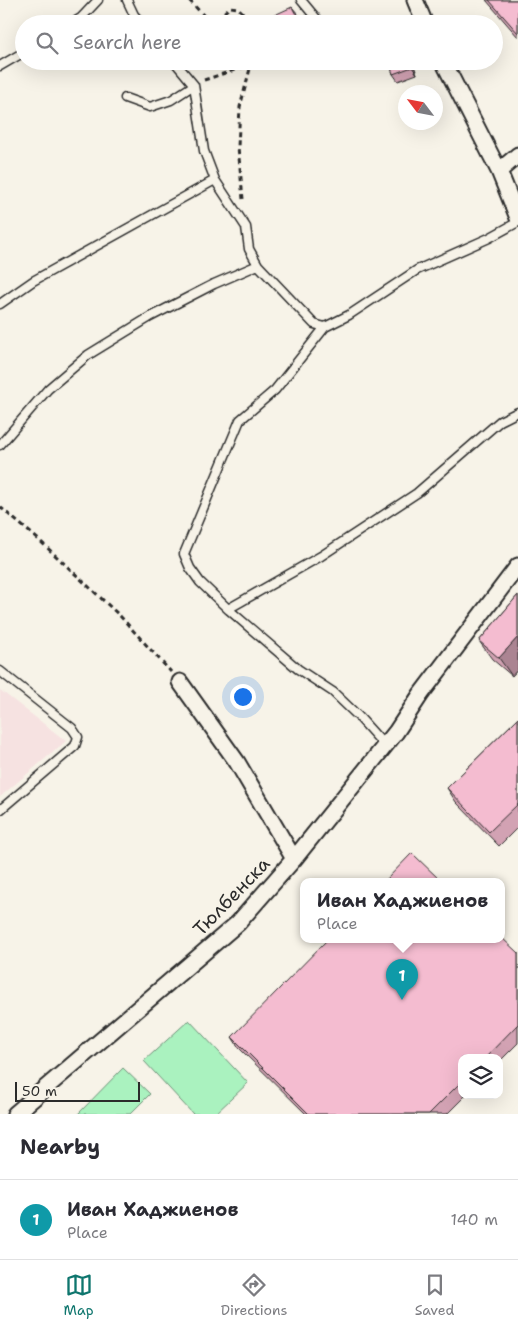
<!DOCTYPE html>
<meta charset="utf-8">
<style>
body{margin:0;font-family:"Shantell Sans",sans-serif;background:#f2f2f3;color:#2b2b33}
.controls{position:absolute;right:15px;bottom:15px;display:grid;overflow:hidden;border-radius:10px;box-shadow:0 5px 20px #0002}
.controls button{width:45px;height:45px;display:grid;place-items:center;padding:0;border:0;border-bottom:1px solid #e1e1e2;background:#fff;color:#2b2b33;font:25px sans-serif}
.compass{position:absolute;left:398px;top:85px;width:45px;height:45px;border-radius:50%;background:#fff;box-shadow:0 5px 20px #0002;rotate:302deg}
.scale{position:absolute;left:15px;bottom:12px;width:125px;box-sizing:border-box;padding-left:5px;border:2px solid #2b2b2b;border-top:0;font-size:14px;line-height:18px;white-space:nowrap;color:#2b2b2b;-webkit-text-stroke:4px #f7f3e8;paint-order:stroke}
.you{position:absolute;left:242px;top:696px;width:18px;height:18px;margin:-12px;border:4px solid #fff;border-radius:50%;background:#1a73e8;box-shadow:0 0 0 8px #1a73e833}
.badge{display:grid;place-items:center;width:32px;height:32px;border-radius:50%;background:#0f766e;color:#fff;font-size:16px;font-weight:700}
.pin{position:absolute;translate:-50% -41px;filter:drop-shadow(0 1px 2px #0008)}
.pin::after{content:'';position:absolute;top:26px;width:18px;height:15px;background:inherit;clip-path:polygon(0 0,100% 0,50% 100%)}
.popup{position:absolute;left:300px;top:878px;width:205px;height:65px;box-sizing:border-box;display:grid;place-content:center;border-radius:10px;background:#fff;filter:drop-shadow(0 1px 4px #0005);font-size:16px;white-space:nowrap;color:#7c7c81}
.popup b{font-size:19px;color:#2b2b33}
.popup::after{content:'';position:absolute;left:50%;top:100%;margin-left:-10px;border:10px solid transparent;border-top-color:#fff}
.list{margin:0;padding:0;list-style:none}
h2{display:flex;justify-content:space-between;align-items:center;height:65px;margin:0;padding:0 20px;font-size:21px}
h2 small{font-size:16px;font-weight:400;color:#7c7c81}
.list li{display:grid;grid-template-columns:32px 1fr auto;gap:15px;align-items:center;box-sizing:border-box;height:80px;padding:0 20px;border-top:1px solid #e1e1e2}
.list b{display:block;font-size:19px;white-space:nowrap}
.list p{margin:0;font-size:16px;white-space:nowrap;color:#7c7c81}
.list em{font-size:16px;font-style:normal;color:#7c7c81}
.icon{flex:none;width:28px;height:28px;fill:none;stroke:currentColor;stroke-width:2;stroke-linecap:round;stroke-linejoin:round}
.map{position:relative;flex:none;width:518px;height:1114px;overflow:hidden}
.search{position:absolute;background:#fff;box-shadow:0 5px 20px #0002;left:15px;right:15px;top:15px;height:55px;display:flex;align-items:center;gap:12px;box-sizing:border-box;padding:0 18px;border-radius:28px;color:#7c7c81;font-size:19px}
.sheet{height:145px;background:#fff}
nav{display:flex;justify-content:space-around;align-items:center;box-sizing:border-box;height:70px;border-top:1px solid #e1e1e2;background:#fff;font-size:14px;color:#7c7c81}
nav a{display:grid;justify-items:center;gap:2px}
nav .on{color:#0f766e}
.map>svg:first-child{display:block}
.built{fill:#f6e2e1}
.green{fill:#aaf2bf;stroke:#6a8e75}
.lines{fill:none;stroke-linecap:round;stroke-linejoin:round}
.service-casing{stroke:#2b2b2b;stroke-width:11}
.minor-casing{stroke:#2b2b2b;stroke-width:19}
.path{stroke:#2b2b2b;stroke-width:3;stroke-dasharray:5 4;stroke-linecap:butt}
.service{stroke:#f7f3e8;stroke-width:8}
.minor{stroke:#f7f3e8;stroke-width:15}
.wall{fill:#d2a2b3;stroke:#2b2b2b}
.shaded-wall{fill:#ab8492;stroke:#2b2b2b}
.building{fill:#f4bcd0;stroke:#2b2b2b}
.labels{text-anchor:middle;stroke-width:4;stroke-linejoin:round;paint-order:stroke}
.street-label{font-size:19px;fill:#2b2b2b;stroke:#f7f3e8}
</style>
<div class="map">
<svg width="518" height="1114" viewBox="0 0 518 1114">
<rect width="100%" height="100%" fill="#f7f3e8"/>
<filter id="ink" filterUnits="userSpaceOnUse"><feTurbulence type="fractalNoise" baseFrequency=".02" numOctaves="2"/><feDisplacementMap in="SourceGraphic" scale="10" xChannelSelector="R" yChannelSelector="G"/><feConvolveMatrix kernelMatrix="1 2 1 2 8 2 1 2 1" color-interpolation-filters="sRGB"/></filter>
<g filter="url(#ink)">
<path class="built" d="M0,690L66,741L0,797Z"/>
<path class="green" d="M189,1020L248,1083L215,1114H193L144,1061Z
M123,1068L150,1094L130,1114H78Z"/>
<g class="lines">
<defs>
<path id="service" d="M127,0L134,15L142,24
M301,0L321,24
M71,24L81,18L98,0
M174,61L194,85L204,151L215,180L246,227L249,249L258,265L314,324L325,327L275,390L240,420L184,554L190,568L200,582L228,609L298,669L333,692L359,717L385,746
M0,66L24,52
M125,98L150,107L171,100L194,85
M0,304L33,281L215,180
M325,327L349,315L417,270L489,238L518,222
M0,445L48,389L88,355L150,317L214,284L258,265
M228,609L321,556L417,493L500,421L518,412
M0,671L72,728L78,737L75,746L0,810"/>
<path id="minor" d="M415,0L425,24
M443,61L499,171L518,218
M499,171L518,155
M180,682L237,762L294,859
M15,1114L238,923L294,859L396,732L421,694L518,566"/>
</defs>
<use href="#service" class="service-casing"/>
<use href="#minor" class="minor-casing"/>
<path class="path" d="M189,0L204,16L217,19L230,7L238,8L254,24
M204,80L250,65
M243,199L238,147L240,107L252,61
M0,507L39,540L120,616L171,672"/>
<use href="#service" class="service"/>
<use href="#minor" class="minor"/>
</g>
<path class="wall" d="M486,0H518V37Z
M290,61H300L292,65Z
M389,61H412L417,74L398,81L393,74Z
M518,595V669L512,676L492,659L479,641Z
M518,718V827L499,846L456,802L447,788Z
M518,953V1043L499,1062V1058H462V1095H466L447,1114H306L239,1048L232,1037Z"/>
<path class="shaded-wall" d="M292,7L298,14L302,24H301Z
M410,61H412L417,74L412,67Z
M518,637V669L512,676L499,658Z"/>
<path class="building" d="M489,0H518V33Z
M292,7L301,24H271L268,18Z
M389,61H410L412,67L393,74Z
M518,595V637L499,658L479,641Z
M518,718V804L489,832L447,788Z
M412,853L441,881H385Z
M501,937L518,953V1024L485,1058H462V1081L429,1114H309L232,1037L328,939H501Z"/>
</g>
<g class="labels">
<g class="street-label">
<text transform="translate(231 896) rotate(-46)" y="7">Тюлбенска</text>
</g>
</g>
</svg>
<div class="controls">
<button><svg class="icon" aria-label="layers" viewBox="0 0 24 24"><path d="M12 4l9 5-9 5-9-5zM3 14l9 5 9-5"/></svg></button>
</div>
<svg class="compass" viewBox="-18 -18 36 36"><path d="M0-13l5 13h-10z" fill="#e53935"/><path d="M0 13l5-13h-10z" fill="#7c7c81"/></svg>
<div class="scale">50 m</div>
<div class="you"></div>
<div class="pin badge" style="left:402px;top:1000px;background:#0f9aa8">1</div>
<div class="popup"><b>Иван Хаджиенов</b>Place</div>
<div class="search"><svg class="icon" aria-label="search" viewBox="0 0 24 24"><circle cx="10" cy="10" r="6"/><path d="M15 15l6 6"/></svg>Search here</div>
</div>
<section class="sheet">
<h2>Nearby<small></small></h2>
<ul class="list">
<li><span class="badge" style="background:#0f9aa8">1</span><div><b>Иван Хаджиенов</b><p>Place</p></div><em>140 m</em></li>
</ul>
</section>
<nav>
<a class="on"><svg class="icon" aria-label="map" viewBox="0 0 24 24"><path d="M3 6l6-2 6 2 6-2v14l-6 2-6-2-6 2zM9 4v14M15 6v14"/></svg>Map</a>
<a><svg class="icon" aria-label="directions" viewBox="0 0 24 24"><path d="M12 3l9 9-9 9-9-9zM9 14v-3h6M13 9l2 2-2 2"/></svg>Directions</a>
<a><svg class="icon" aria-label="saved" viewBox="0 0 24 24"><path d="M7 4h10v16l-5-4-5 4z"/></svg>Saved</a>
</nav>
